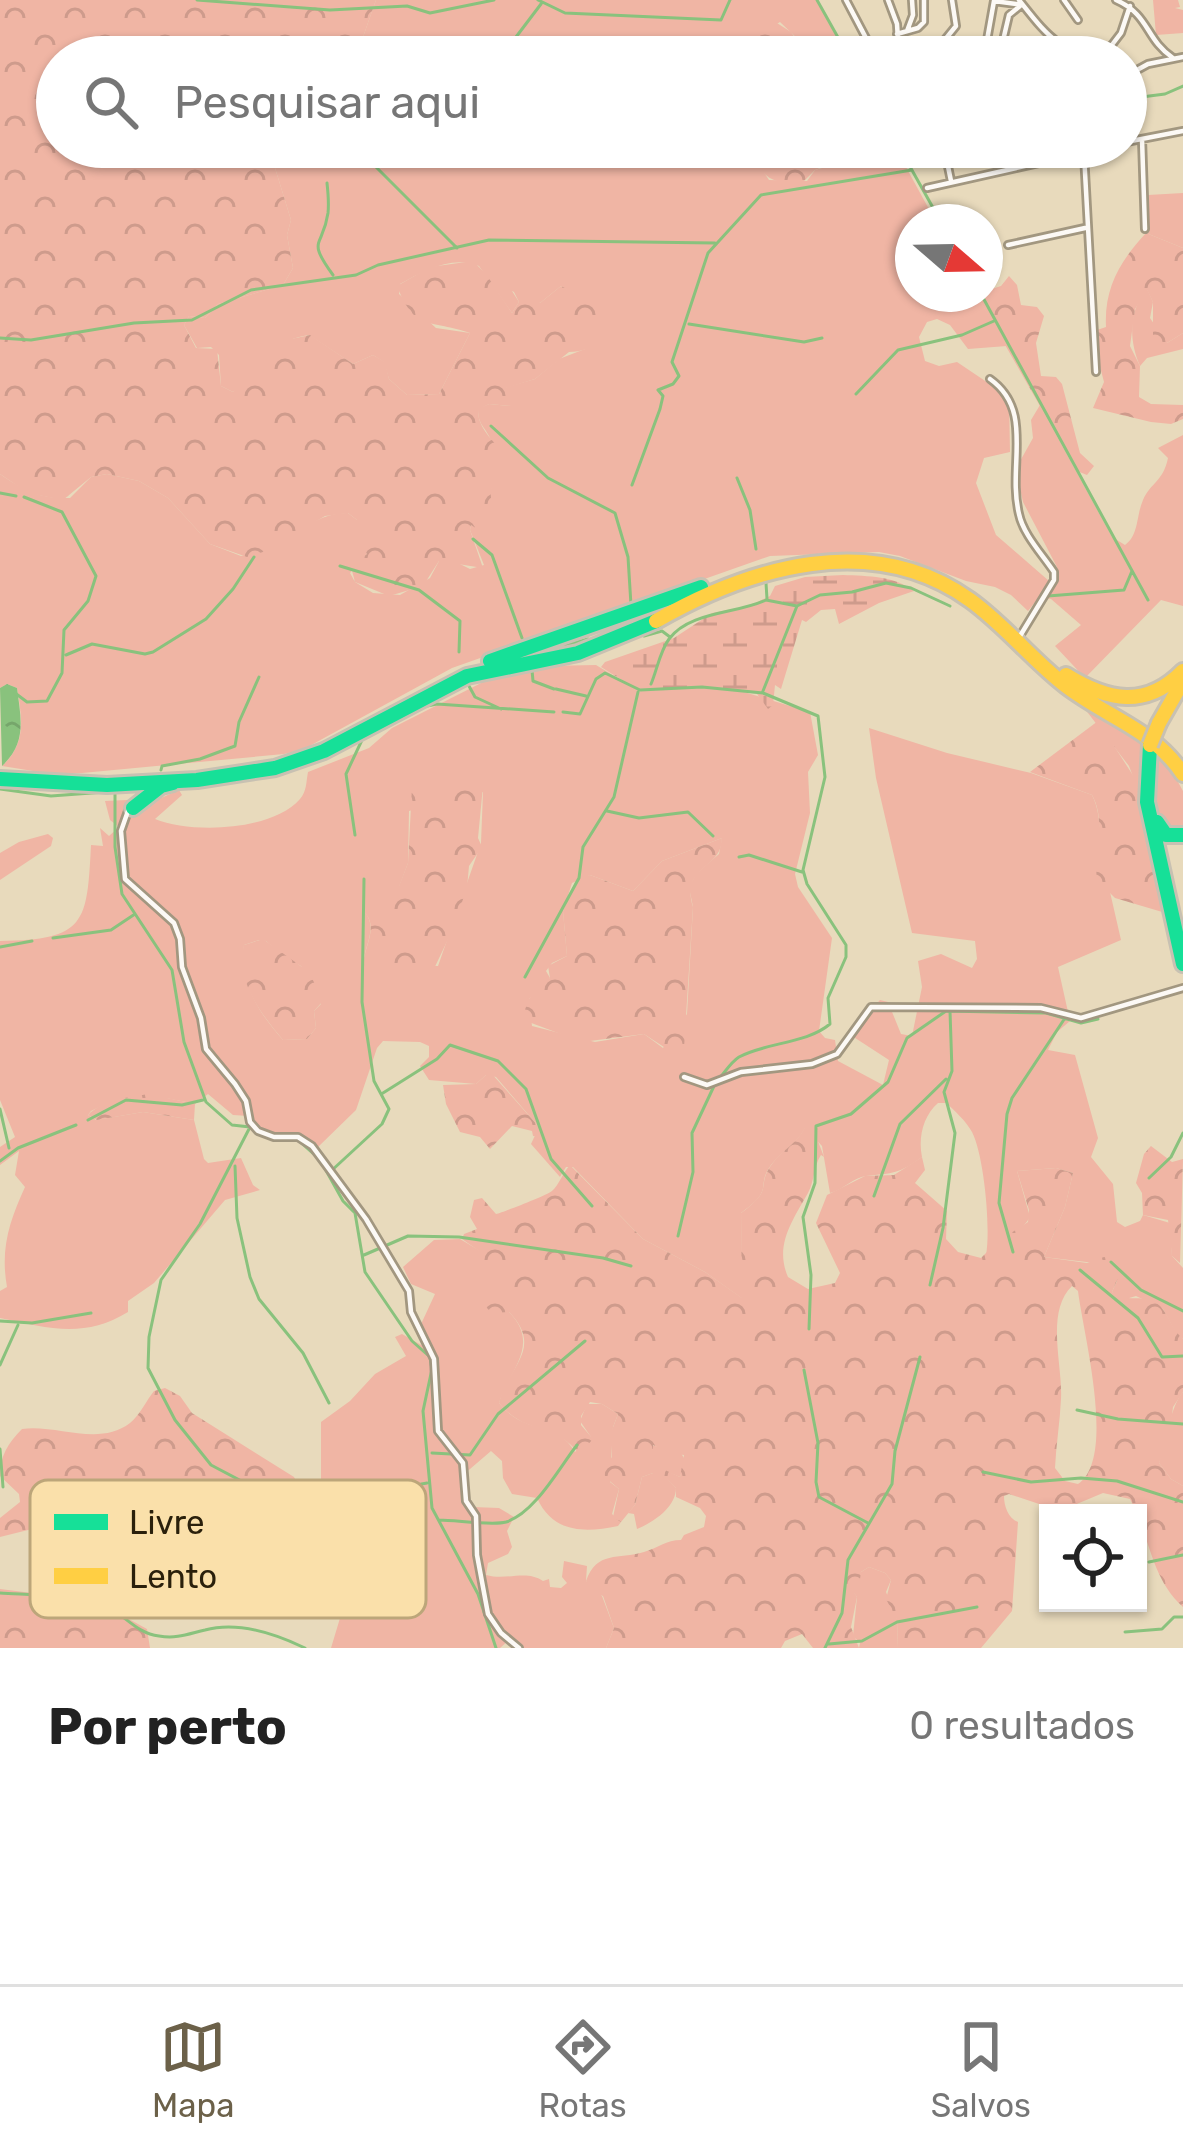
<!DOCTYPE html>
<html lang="pt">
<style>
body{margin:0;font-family:Rubik,sans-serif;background:#f6f6f6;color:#222}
.controls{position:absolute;right:36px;bottom:36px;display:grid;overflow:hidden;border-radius:0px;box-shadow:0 3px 9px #0004}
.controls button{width:108px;height:108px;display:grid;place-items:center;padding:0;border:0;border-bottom:3px solid #e0e0e0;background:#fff;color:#222;font:60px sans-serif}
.compass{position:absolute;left:895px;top:204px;width:108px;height:108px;border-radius:50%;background:#fff;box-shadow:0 3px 9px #0004;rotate:110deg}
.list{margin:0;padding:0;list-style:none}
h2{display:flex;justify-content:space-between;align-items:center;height:156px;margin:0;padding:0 48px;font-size:51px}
h2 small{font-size:39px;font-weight:400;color:#767676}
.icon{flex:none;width:66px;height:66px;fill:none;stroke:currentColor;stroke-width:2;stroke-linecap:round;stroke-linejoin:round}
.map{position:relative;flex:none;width:1183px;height:1648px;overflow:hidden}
.search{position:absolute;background:#fff;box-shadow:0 3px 9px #0004;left:36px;right:36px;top:36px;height:132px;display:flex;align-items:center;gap:30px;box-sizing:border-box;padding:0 42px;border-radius:66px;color:#767676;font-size:45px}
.sheet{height:336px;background:#fff}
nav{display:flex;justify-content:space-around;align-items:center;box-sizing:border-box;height:168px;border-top:3px solid #e0e0e0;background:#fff;font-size:33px;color:#767676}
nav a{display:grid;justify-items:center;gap:6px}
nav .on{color:#6c6149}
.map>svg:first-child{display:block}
.green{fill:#f0b5a4;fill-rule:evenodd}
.forest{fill:url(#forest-crowns);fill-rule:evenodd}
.wetland{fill:url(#wetland-marsh)}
.water{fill:url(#water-ripples)}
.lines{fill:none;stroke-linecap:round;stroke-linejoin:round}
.stream{stroke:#89c27d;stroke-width:3}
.street-casing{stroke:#a29780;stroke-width:10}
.fast-casing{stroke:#c8c1b2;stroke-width:20}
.slow-casing{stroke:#c8c1b2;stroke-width:20}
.street{stroke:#fcf9f5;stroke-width:4.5}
.fast{stroke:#16e098;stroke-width:14}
.slow{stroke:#ffcf43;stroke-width:14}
.slow-bridge-casing{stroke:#c8c1b2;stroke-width:20;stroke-linecap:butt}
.slow-bridge{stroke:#ffcf43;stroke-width:14}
.key{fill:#fae0aa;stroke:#bca67a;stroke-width:3}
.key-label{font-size:33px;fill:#2a200b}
</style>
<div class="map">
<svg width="1183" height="1648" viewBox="0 0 1183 1648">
<defs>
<pattern id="forest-crowns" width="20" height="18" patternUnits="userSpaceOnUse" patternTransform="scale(3)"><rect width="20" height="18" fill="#f0b5a4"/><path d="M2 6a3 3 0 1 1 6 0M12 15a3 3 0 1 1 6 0" fill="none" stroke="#ce9b8c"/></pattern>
<pattern id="wetland-marsh" width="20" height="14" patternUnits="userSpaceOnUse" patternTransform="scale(3)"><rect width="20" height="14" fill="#f0b5a4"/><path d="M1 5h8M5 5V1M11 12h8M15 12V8" fill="none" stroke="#ce9b8c"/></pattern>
<pattern id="water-ripples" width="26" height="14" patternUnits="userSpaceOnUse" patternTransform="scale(3)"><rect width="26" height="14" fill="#89c27d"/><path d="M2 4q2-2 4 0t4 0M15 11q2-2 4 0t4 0" fill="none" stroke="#76a66b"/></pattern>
</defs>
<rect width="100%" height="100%" fill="#e8dabc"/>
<path class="green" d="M376,0H817L847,57H808L802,43L780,22L729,53V57H356Z
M1153,0H1178L1180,7L1175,8L1183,10V33L1156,35Z
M273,147H759L755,159L769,180L807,181L815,170L829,166L832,154L823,147H895L936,222H913V294H976L1007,346L968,349L950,325L937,319L927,322L919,337L925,361L939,366L957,362L1009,397L1010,452L984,458L976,483L996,535L1049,581L1057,580V567L1023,502L1018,479L1019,463L1033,438L1031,420L1040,405L1112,537L1125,545C1139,535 1136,516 1143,500C1151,482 1163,482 1168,458L1158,448L1183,435V606L1161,600L1085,678L1055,646L1081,625L1051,599L1039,597L1028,611L1011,595L995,587L966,581L900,556L879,552L770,556L452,668L304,749L284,754L82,773L52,774L2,766C27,743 22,718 17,688L7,684L0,688V474C25,491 40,499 70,498L91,477L107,474L139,481L168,498L210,544L241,556C279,551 310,512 348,513L357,520L367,554L350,573L355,582L373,593L400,595L430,578L439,561L452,560L470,569L484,565L470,530L471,525L486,531L494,510L489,496C495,478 498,455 489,436C483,425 478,423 478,409L489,404L511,406L504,388L535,379L559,359L585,349L593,341L573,294L561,286L540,303L512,291L519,302L512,313L479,266C452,255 424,271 400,284L399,294L436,328L470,333L439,394L407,395L389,379L384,362L373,355L353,364L309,335C265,342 265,369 233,392L221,386L219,355L211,347L197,348L184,325L189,316L205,318L218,304L283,285L293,268L287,235L291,220L272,158Z
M1183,193V248L1146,233L1148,195Z
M1147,289L1153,302L1150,318L1167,343L1183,333V349L1147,358L1140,366C1129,341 1128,311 1147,289Z
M596,665L641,692H744L810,712L818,755L808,772L810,813L795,874L798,887L832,938L819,1031L825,1038L835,1040L838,1061L883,1085L889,1060L849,1034L880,1000L888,1002L901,1034L912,1036L922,987L918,961L941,954L972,968L977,959L975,941L912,933L876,778L869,728L947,753L1031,773L1092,795C1105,820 1097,853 1098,880L1110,892L1121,940L1058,967L1070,1021L1057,1032L1048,1050L1075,1055L1098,1138L1091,1157L1113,1184L1117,1222L1125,1227L1140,1221L1143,1215L1170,1223L1172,1256L1183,1268V1339L1177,1335L1163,1309L1136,1296C1126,1299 1119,1302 1112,1292L1117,1281L1095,1263L1044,1257L1065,1207L1073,1173L1056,1168L1017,1171L1030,1217C1020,1234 1001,1240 986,1255C991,1229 984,1155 972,1132C966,1121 955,1111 946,1103H938C923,1116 918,1138 922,1157C899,1174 893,1173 866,1176C854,1177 843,1190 830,1193L822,1146L805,1128C797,1144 782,1151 771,1165C755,1187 776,1188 741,1213L743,1299L705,1272L643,1239L573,1167H566L560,1177L531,1144L539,1127L496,1077L486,1075L476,1084L429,1080L420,1066L429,1057V1046L420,1042L383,1041L377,1048L356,1110L318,1147L262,1131L248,1116L233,1115L208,1094L195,1104C153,1095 132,1091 91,1111L88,1115L96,1120L143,1112L194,1120L204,1159L208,1163L241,1158L253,1185L260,1190L225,1200L154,1283L128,1301V1312C84,1339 48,1328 0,1318V1291L7,1287C0,1248 10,1220 25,1187L15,1175L19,1151L0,1165V1147L15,1137L0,1100V941C86,940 87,923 91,845L103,846L100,828L109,836L119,827L110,820L105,801L127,800L131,807L143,806L179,790L182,795L155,819C192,834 272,831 300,799C307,791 306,782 308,772L369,748L392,728L493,677L546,666ZM483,792L481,843L438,966L363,964C365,943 379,927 363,910L384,891L399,887L408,863L409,811ZM722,838L719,854L696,874L689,887L693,907L687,1014L663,1048L644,1034L595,1042L532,1026L529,999L545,987L550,978L546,971L552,963L567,956L563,911L572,883L590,875L633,891L662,861ZM259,940L266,941L284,957L301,966L321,1004L314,1011L316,1028L307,1039L283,1040C258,1012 240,983 244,945Z
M1081,704L1150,740L1147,814L1129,766Z
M1157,744L1183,791V830L1176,833C1146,810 1149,780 1157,744Z
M48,834L53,838L51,846L0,880V853L19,842Z
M460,1239L482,1252L492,1312H509C541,1345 510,1369 499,1403C526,1437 555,1418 575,1452L591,1437L580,1421L587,1404H602L618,1414L613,1427L610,1482L619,1489L612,1514L621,1522L618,1526C584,1533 553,1533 537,1498L512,1494L503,1478L502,1461L491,1451L463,1475L465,1498L473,1507L499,1508L514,1517L507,1531L512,1547L508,1554L488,1563L486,1575C507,1581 526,1569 543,1581L549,1579L550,1587L561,1588L567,1583L562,1577L564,1561L587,1566L586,1581L602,1596L614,1628L606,1648H524L509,1640L500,1648H331L350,1585L328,1548L309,1535L314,1517L310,1516L321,1496V1422L350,1401L375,1374L406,1356L395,1337L402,1334L423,1346L422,1322L435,1294L411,1284L403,1267L434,1240Z
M1183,1392V1486L1171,1479L1159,1463C1165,1443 1171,1405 1183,1392Z
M651,1445L681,1453L685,1460L680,1477L665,1471L663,1475L676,1488C676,1507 654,1522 637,1529L634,1514L628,1513L635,1505L642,1477L653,1473Z
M869,1567L885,1573L891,1580L886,1592L897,1619L898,1648H859L860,1643L853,1636L857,1597L851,1589L861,1572Z"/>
<path class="forest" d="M0,0H376L356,57H57V147H273L272,158L291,220L287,235L293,268L283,285L218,304L205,318L189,316L184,325L196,348L217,349L221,386L233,392L277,342L310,335L353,364L373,355L385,362L389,379L407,395L439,394L470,333C431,319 415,333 397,286L430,267L473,261L486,274L512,313L519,302L510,284L520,278L540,303L561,286L605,310C606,334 597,352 569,352L535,379L506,388L513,394L511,406L489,404L478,410C478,432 498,442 507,461L503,476L496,479C483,503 497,507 508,527L503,538L495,540L471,525L470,530L483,568L439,561L423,586L389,596L355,582L351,567L367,554L356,534L357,520L348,513L325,516L266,551L247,557L210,544L168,498L139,481L107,474L91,477L63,500L28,493L0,474Z
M766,16L791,32L808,57H729L739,25Z
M759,147C783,147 824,138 834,162L815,170L801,184C778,183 764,181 755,159Z
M1146,233L1183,248V333L1167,343L1153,341V302L1147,290L1135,309L1130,346L1140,366L1139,397L1151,404L1183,405V419L1171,424L1151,422L1093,408L1104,382L1091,332L1106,327C1104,288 1120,261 1146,233Z
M1009,276L1017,285L1021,305L1037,307L1044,316L1036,343L1041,376L1056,377L1062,384L1080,453L1094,466L1087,475L1077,471L976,294L1001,286Z
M1098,721L1136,780L1169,914L1115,898L1097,880C1093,851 1107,822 1092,795L1030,772Z
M435,777L467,778L483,786L478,838L482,847L469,866L467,888L451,933L432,973L421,980L371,975L363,964C365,944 380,925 362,910L370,890L399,886L408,863L412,787L418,781Z
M722,838C722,870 680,865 693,907L684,1048L670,1051L644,1034L582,1042L526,1021L523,1015L529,999L550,978L548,966L567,956L563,911L577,877L590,875L633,891L662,861Z
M263,939L309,972L323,1001L314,1011L316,1028L307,1039L283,1040C261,1014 235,980 244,945Z
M492,1074L539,1127L542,1137L533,1136L532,1131L512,1126L490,1149L480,1137L460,1132L446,1104L443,1085L476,1084L486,1075Z
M149,1094L195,1104L194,1120L143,1112L97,1120L88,1115C102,1100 129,1097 149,1094Z
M805,1127L813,1128L824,1157L821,1155C813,1167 815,1180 808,1193C793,1220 774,1245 788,1277L808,1289L835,1283L840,1273L816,1223L827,1195L865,1176L894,1175L922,1157L925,1170L915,1183L947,1211L946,1239L958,1252L981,1258L997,1242L1028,1222L1029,1210L1017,1171L1056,1168L1073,1173L1065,1207L1044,1257L1087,1263L1104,1257L1118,1261V1278L1112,1292C1127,1305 1144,1291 1160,1306C1169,1315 1172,1330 1183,1339V1392L1173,1407L1169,1439L1159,1463L1171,1479L1183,1486V1607C1150,1577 1151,1538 1130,1499L1103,1493L1060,1511L1009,1494L1004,1496C1004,1506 1008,1518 1018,1522L1012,1611L981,1648H898L897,1620L886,1599L891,1580L885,1573L869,1567L861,1572L859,1586L852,1589L857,1597L851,1627L859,1648H813L802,1634L785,1641L781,1648H606L614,1628L603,1596L592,1592L586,1581C597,1550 618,1560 644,1552C658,1548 666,1540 681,1540L684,1535L704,1527L706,1516L700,1508L676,1497V1488L662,1475L665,1470L680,1477L684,1455L669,1453L653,1445V1473L642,1477L635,1505L621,1522L613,1517L619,1489L605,1477L604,1468L612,1457V1430L618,1414L602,1404L590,1402L581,1416V1425L593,1439L579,1454C554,1421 527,1437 499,1403C507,1367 545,1349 509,1312L492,1313L481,1302L482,1253L462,1239L464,1234L477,1229L470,1217L474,1200L482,1198L496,1214C504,1212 545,1196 552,1191C559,1185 563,1172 570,1165L643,1239L705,1272L742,1298L741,1213C776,1187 755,1187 772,1164C782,1150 797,1144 805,1127ZM1072,1286L1078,1291C1083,1333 1117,1458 1078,1484L1065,1481L1055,1468C1056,1445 1060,1422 1061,1399C1063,1366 1045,1312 1072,1286Z
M1151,1146L1172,1162L1183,1159L1180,1263L1172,1256L1168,1220L1143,1215L1142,1193L1136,1183L1144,1154Z
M165,1388L180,1396L192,1413L294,1477L312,1510L304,1526L293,1533L267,1540L225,1530L159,1487L103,1480L53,1507L32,1529L0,1537V1518L20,1502L19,1494L0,1476C0,1456 8,1443 22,1429C56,1424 99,1447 130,1423C140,1415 146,1401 154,1391Z
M0,1589L96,1601L147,1629L150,1648H0Z"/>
<path class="wetland" d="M843,575C869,576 894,576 914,591L879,603L839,624L835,609L821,610L806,622L802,620L781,689L775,685L773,705L768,709L757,694L744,692H641L601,667L605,662L674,638L712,613L749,606L770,596L775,586L805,577Z"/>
<path class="water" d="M7,684L17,688C21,719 27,743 2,766L0,688Z"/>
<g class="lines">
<path class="stream" d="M197,0L330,10L407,6L430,13L494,0
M538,0L565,13L721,20L730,0
M817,0L849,57
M516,37L541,4
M1126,99L1165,94L1183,86
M370,147L374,165L457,248
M899,147L941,222
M327,183C328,192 329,203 328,213C323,248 306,238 333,275
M981,294L1148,600
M689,324L804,342L822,338
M0,338L31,340L134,323L192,320L251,290L356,275L378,265L489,240L715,243
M856,394L898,350L962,335L994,321
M491,426L548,478L615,513L628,557L631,605
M737,478L750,510L756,549
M632,485L660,409L663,396L658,390L673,384L679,376L672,362L708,253L761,195L912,170
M0,493L16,496
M473,539L492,555L522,638
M340,566L419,590L460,621L459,652
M766,583L767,599
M1043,601L1048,596L1124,590L1132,571
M609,630L663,608
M644,636L662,631L670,637
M66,655L92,644L145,654L153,652L206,619L233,589L254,557
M525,657L588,639
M532,670L533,681L554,689
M651,684C657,670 660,651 669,639C690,611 737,614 766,600L797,606L820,595L852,592L886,583L911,588L950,606
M469,686L475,697L501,709
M556,689L586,696
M763,691L797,606
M15,693L27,702L47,701L62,673L64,630L88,601L96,576L62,512L24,497
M417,708L437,704L554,712
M563,712L580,714L596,679L605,673L640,690L702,687L763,693L818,716L825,777L803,870L807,884L846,945V957L828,998L830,1024C806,1044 767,1042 739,1057C731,1062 725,1072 719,1079
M161,770L162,766L200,759L235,746L239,722L259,677
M0,789L51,796L105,792
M115,791V847L122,894L172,970L184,1042L206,1102L232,1125L250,1127L272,1139L298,1140L317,1157
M607,811L639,818L688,812L713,836
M355,835L346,774L362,740
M739,857L749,855L802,872
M53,938L111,930L135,914
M0,947L32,941
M525,977L579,878L583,847L614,797L638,692
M383,1093L437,1059L450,1045L498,1061L526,1089L551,1159L592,1206
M0,1109L9,1148
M88,1120L126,1100L182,1105L203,1100
M249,1129L200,1224L161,1280L149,1337L148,1368L175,1420L211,1465L304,1514
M0,1161L18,1148L76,1125
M323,1165L343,1201L355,1213L365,1272L412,1341L430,1357L432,1369L423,1411L432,1508L478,1594L496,1648
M235,1166L237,1218L250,1277L259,1299L303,1353L329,1403
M330,1172L382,1124L389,1109L374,1081L362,1002L364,879
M1149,1178L1171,1157L1183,1133
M874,1196L900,1124L946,1079
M678,1236L693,1172L692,1133L714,1086
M1013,1252L999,1203L1007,1114L1012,1098L1065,1018
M364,1255L408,1236L459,1237L603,1258L631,1266
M1111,1262L1141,1290L1183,1311
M1080,1270L1138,1318L1162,1357L1183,1356
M930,1285L943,1228L955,1133L944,1092L952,1071L950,1011
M0,1321L32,1323L91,1313
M809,1329L811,1275L803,1217L815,1183L816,1126L851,1114L888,1082L907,1038L946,1011L1046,1013L1081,1023L1098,1019
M0,1365L18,1325
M804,1370L818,1443L816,1482L819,1497L868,1523
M1077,1410L1118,1419L1183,1424
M0,1449L3,1487
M432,1453L470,1455L498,1414L585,1341
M983,1472L1031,1482L1081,1478L1117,1481L1183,1502
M439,1520C456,1520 492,1526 506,1522C535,1513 559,1468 577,1445
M1149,1562L1183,1555
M350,1575C353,1558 355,1541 363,1525C370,1511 381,1506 384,1491L427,1483
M0,1593C29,1595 76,1595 103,1605C124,1613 135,1633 159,1636C177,1639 188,1634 205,1630C237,1621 276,1634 305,1648
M1125,1632L1162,1629L1174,1617H1183
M829,1644L862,1641L897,1622L977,1607
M825,1648L842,1613L848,1560L892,1484L895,1451L920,1357"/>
<defs>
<path id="street" d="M846,0L876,57
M888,0L897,24L899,57
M1019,0C1043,30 1065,63 1108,50L1121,33L1130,6
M1064,0L1078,20
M1116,0C1150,15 1145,39 1173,58
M907,31L913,15L912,0
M897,34L918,28L924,22V0
M942,57L939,47L956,26L952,0
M984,57L994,1L1023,5
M986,57L1001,49L1009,15L1020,6
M1126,76L1148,64L1183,57
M1142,139L1145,229
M1126,142L1183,131
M944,147L951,181
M1084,154L1096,372
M927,188L1110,147
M1008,245L1085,228
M990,379C1035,411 1007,465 1019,514C1023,534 1042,554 1054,572V580L1020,636
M128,811L121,831L125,879L174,923L180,939L182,967L201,1018L206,1049L235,1084L246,1101L250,1122L258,1131L274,1137H298L312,1146L366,1219L409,1291L411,1312L434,1359L438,1431L463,1463L466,1501L476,1516L477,1555L488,1614L501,1633L519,1648
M684,1077L707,1085L741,1072L812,1064L837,1054L871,1007L1041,1008L1081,1018L1183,988"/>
<path id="fast" d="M490,661L701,587
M1150,745L1147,802L1183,964
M0,779L107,785L197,780L275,768L324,751L467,676L578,653L656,621
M133,808L161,786L173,783
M1157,822L1166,835H1183"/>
<path id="slow" d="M656,621C750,567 872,530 970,600C1005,625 1032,660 1066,686C1108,718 1153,729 1183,774
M1066,675C1108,701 1146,709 1183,671
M1159,723L1183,681"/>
</defs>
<use href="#street" class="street-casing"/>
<use href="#fast" class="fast-casing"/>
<use href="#slow" class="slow-casing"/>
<use href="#street" class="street"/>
<use href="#fast" class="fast"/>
<use href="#slow" class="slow"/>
<defs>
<path id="slow-bridge" d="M1150,745L1159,723"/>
</defs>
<use href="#slow-bridge" class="slow-bridge-casing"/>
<use href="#slow-bridge" class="slow-bridge"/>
</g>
<rect x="30" y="1480" width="396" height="138" rx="18" class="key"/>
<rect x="54" y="1514" width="54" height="16" fill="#16e098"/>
<rect x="54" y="1568" width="54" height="16" fill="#ffcf43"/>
<g class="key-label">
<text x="129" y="1534">Livre</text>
<text x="129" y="1588">Lento</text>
</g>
</svg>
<div class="controls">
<button><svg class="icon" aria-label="locate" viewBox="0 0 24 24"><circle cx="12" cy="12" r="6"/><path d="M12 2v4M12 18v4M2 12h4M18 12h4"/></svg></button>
</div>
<svg class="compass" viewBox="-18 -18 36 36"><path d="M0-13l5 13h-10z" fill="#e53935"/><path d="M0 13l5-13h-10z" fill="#767676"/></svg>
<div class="search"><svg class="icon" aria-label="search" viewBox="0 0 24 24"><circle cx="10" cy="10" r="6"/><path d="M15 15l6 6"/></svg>Pesquisar aqui</div>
</div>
<section class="sheet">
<h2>Por perto<small>0 resultados</small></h2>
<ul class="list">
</ul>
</section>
<nav>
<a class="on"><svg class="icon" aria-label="map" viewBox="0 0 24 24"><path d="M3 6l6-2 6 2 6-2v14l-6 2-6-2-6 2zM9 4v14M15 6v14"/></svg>Mapa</a>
<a><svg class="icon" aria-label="directions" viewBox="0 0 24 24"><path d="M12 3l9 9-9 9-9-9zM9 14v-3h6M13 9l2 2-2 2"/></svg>Rotas</a>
<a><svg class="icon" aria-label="saved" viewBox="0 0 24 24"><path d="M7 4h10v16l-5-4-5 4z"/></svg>Salvos</a>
</nav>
